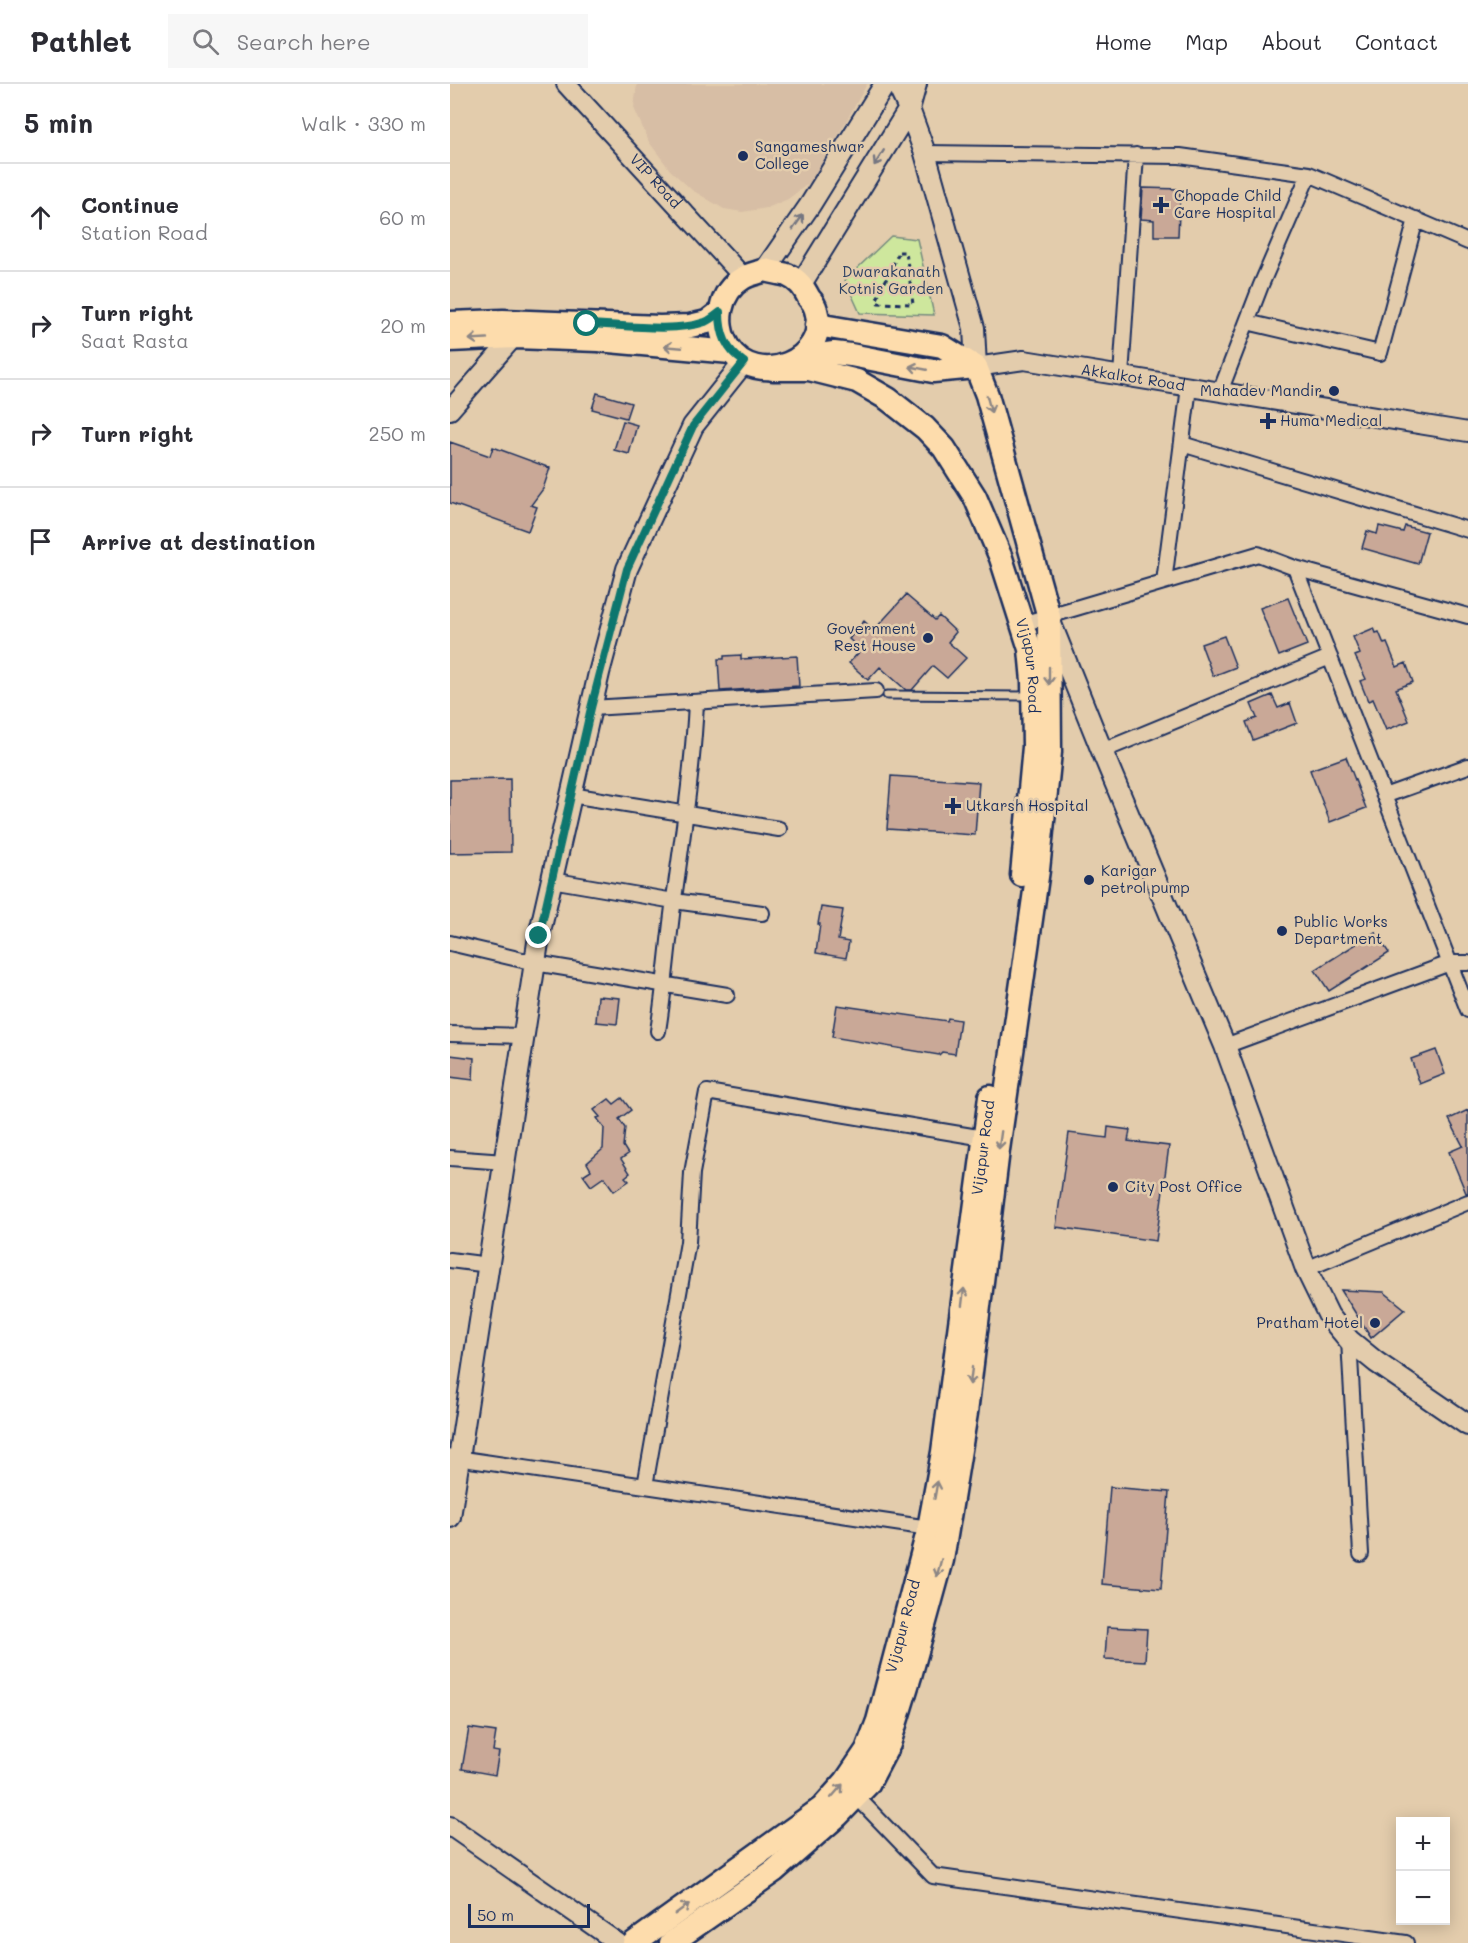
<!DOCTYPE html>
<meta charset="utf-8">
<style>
body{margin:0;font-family:Mali,sans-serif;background:#f7f7f7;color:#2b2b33}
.controls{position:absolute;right:18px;bottom:18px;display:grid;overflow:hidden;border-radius:0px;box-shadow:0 3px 15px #0003}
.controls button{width:54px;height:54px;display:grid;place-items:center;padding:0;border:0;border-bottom:2px solid #e1e1e2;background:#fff;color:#2b2b33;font:30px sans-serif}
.scale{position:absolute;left:18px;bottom:15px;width:122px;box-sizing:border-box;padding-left:6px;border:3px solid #1b2f5e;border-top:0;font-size:16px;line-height:21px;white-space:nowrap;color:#1b2f5e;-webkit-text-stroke:4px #e3ccac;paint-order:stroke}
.stop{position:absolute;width:18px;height:18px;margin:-14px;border:4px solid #0f766e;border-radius:50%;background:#fff}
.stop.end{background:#0f766e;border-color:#fff;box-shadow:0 2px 6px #0008}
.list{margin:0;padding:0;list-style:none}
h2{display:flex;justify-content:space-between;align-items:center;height:78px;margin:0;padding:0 24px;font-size:26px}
h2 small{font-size:20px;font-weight:400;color:#7c7c81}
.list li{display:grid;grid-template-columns:39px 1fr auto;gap:18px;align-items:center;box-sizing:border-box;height:108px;padding:0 24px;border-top:2px solid #e1e1e2}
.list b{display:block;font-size:22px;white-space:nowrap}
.list p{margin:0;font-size:20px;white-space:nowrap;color:#7c7c81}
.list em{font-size:20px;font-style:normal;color:#7c7c81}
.icon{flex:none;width:33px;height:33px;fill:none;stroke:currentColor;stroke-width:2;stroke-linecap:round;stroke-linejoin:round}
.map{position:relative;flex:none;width:1018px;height:1859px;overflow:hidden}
header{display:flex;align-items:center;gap:36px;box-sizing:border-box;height:84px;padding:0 30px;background:#fff;border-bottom:2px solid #e1e1e2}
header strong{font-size:28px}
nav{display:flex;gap:33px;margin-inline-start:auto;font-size:21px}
.search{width:420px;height:54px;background:#f7f7f7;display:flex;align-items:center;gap:15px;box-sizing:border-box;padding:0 21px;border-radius:0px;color:#7c7c81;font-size:22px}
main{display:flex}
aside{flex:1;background:#fff}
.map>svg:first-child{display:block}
.built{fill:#d7bea5}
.green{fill:#cee79d;stroke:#748b7e;stroke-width:1.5}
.building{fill:#c9a897;stroke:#1b2f5e;stroke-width:1.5}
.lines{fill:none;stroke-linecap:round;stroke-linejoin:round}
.service-casing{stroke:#1b2f5e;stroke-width:11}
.minor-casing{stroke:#1b2f5e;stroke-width:18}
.tertiary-casing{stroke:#1b2f5e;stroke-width:22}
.secondary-casing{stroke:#1b2f5e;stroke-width:24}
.primary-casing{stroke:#1b2f5e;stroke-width:27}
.path{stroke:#1b2f5e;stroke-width:3;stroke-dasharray:4.5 4.5;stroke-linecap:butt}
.service{stroke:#e3ccac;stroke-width:7}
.minor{stroke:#e3ccac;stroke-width:14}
.tertiary{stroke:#e3ccac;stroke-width:18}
.secondary{stroke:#e3ccac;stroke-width:20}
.primary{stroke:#fddcac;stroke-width:22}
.oneway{stroke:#757681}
.oneway2{stroke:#8c8685}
.route{stroke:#0f766e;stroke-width:8}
.poi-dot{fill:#1b2f5e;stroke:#e3ccac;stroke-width:2}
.labels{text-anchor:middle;stroke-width:5;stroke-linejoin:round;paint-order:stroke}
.poi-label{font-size:15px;fill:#1b2f5e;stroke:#e3ccac;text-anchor:start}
.street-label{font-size:15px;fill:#1b2f5e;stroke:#e3ccac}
.park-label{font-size:15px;fill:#2d4164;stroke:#e3ccac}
</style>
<header>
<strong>Pathlet</strong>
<div class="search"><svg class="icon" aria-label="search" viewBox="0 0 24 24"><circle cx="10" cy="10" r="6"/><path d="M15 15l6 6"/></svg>Search here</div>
<nav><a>Home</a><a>Map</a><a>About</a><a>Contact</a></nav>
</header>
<main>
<aside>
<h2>5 min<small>Walk · 330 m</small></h2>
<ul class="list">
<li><svg class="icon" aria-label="ahead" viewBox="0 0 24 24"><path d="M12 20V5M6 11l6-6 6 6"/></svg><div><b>Continue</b><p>Station Road</p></div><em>60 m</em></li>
<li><svg class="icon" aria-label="right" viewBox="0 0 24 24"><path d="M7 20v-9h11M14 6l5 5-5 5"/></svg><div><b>Turn right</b><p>Saat Rasta</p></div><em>20 m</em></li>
<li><svg class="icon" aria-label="right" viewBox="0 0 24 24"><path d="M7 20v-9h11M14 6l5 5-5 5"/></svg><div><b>Turn right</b></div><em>250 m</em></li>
<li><svg class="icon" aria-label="arrive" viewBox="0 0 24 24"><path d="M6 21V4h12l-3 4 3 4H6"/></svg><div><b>Arrive at destination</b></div></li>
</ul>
</aside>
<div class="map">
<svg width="1018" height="1859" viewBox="0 0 1018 1859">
<rect width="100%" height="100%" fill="#e3ccac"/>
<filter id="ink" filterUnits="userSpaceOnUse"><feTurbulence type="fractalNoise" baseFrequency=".0167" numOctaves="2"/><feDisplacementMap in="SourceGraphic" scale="12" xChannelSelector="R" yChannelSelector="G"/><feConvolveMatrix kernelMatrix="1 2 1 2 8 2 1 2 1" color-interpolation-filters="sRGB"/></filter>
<g filter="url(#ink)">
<path class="built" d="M187,0H417L363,96L338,115L317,124L292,128L274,125L242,106L220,86L199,58L184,24Z"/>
<path class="green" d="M441,152L467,155L484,231L410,229L395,196Z"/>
<path class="building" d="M693,104L730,105L728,152H704V136L691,135Z
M147,309L181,319L176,334L142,325Z
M173,337L187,341L179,370L164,366Z
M0,358L40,372L43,363L100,384L93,405L81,421L87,423L78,447L0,419Z
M929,442L953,448L955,442L977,448L968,480L912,464L917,447L927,450Z
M456,511L485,536L489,532L506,548L498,558L516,574L497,594L483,582L462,606H456L430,583L418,596L399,579L411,566L399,555L414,537L424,546Z
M838,514L857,561L829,572L810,524Z
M924,544L926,549L929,548L934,560L937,559L947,583L956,579L963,598L946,605L959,637L936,646L923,615L918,617L910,597L916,595L905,572L910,570L903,553Z
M774,552L786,583L763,592L751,560Z
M291,571V575L347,572L349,602L270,607L268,575H274V572Z
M822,611L828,624L840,619L847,639L803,656L796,638L807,634L801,620Z
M896,673L916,724L880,738L860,686Z
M441,692L529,698L525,751L437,745Z
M60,695L61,768L0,769V696Z
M371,823L393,826L388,856L399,858L396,874L366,869L370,840H368Z
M925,848L939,869L879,907L865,886Z
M148,912L170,914L167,940L146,938Z
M387,921L497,937L498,934L510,936L505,970L492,968L489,971L382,953Z
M986,966L995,990L970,1000L961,975Z
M0,971L24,974L23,996L0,993Z
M172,1014L181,1026L169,1035L175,1044L173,1062L178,1070L171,1075L180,1089L175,1093L179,1097L164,1107L154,1093L141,1102L133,1091L141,1086L137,1079L153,1065L154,1044L147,1034L150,1033L144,1026L159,1015L164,1020Z
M1018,1026V1109H1016L999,1068L1013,1062L999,1035Z
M658,1043L680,1046L678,1057L719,1062L706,1157L606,1143L619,1049L657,1054Z
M891,1206L934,1208L955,1225L921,1254Z
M660,1403L719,1408L711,1505L652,1500Z
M657,1543L697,1545L695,1577L655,1575Z
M19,1644L46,1648L43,1667L49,1668L45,1691L12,1685Z"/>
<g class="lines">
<defs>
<path id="service" d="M437,611L579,612"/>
<path id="minor" d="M475,69L730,72L859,90L1018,158
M797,238L930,269L966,135
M671,292L686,71
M770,308L811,201L859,90
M732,360L1018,446
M845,484L1018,926
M714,498L739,303
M572,540L808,470L845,484L1018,532
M141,624L426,607
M652,667L880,573
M121,711L329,745
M934,712L1018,682
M101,796L224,817L312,829
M0,859L85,879L277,911
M208,947C215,903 218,859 224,815C233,749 243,684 246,618
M0,950L74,952
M775,962L1000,879H1018
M0,1074L55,1078
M0,1176L39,1181
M856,1185L1018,1118
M899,1256L911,1470
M0,1373L479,1444
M195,1402L238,1158L242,1089L257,1008L534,1054
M406,1712L483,1792L956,1859"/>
<g id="tertiary">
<path id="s1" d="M116,0L294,194"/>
<path id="s2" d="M526,283L574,276L1018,348"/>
<path d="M0,326L70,246"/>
<path d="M0,1742L168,1859"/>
</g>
<path id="secondary" d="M447,0L459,25L475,69L524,244L526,283
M315,186L360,121L435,0
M351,200L459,25L466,0
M601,540L652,667L775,962L856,1185L879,1232L899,1256L926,1278L1018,1341
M0,1433L89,852L149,589L177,485L243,342L294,278"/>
<g id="primary">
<path d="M315,186C322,188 330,189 337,191C349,196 354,204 359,214C362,217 365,222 366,226C381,276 306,307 278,263C264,240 269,208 293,194C300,190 308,189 315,186Z"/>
<path d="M0,239L53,237L210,243L240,242L257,238L270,228"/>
<path d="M0,256L65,253L148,256L281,268"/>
<path d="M349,274L384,269L401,271L483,287L526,283"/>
<path id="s3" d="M323,285H359L407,297L438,315L475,344L494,364L525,413L551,474L580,565L583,597L584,663L572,791"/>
<path id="s4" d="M184,1859L372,1724L396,1697L417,1666L428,1637L479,1444L493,1368L540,1013"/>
<path d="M221,1859L324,1787L387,1732L418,1700L439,1660L460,1592L492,1476L516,1329L548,1066L588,786L600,668L599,533L537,311L526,283L492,262L367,241"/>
</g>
</defs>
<use href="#service" class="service-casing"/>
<use href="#minor" class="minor-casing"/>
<use href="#tertiary" class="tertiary-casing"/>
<use href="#secondary" class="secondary-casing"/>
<use href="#primary" class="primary-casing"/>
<path class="path" d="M449,168H456L463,220L428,219L427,215Z"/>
<use href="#service" class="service"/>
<use href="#minor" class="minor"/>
<use href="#tertiary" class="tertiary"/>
<use href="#secondary" class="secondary"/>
<use href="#primary" class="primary"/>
</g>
<defs><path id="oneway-shaft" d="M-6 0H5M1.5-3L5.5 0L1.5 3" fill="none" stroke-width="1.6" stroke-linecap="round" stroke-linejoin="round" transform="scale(1.5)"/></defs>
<g class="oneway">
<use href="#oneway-shaft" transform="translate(429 74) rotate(122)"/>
<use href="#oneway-shaft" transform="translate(348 138) rotate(-55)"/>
</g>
<g class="oneway2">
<use href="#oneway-shaft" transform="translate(28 255) rotate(177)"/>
<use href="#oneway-shaft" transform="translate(223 263) rotate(-175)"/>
<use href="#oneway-shaft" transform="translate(468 284) rotate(-169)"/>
<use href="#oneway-shaft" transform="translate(539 320) rotate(75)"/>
<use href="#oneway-shaft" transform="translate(599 592) rotate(90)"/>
<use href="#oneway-shaft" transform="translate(550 1056) rotate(98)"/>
<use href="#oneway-shaft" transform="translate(513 1213) rotate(-83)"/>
<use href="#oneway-shaft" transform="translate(521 1292) rotate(97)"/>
<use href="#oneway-shaft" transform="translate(486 1406) rotate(-80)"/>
<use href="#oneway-shaft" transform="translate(489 1484) rotate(105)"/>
<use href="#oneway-shaft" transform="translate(387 1707) rotate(-49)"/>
<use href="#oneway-shaft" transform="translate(232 1825) rotate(-36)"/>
</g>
</g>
<g class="lines" filter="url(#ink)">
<path class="route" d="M89,852L141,624L177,485L243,342L294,278C276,266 270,250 270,228C265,232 260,236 255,238C224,249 171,241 137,240"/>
</g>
<g class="poi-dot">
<circle cx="293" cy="72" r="6"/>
<path d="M708 112h6v6h6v6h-6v6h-6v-6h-6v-6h6z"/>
<circle cx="884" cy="307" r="6"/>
<path d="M815 328h6v6h6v6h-6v6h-6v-6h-6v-6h6z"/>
<circle cx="478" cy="554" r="6"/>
<path d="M500 713h6v6h6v6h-6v6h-6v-6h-6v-6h6z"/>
<circle cx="639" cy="796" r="6"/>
<circle cx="832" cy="847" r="6"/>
<circle cx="663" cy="1103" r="6"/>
<circle cx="925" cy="1239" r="6"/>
</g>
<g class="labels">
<g class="poi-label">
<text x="305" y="68">Sangameshwar<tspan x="305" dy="17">College</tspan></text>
<text x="724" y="117">Chopade Child<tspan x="724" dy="17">Care Hospital</tspan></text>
<text x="872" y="312" text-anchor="end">Mahadev Mandir</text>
<text x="830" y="342">Huma Medical</text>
<text x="466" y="550" text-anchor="end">Government<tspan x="466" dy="17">Rest House</tspan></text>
<text x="516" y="727">Utkarsh Hospital</text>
<text x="651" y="792">Karigar<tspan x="651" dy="17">petrol pump</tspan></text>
<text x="844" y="843">Public Works<tspan x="844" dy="17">Department</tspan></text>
<text x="675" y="1108">City Post Office</text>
<text x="913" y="1244" text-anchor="end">Pratham Hotel</text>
</g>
<g class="street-label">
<text dy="5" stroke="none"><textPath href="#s1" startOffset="132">VIP Road</textPath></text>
<text dy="5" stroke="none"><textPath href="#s2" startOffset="159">Akkalkot Road</textPath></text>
<text dy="5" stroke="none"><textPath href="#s3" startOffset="432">Vijapur Road</textPath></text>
<text dy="5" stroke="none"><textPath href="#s4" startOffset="920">Vijapur Road</textPath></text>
<text dy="5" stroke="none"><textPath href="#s4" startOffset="434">Vijapur Road</textPath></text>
</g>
<g class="park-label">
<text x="441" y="193">Dwarakanath<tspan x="441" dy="17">Kotnis Garden</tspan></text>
</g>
</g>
</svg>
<div class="controls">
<button>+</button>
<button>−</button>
</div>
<div class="scale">50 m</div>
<div class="stop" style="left:137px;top:240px"></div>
<div class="stop end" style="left:89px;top:852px"></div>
</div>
</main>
